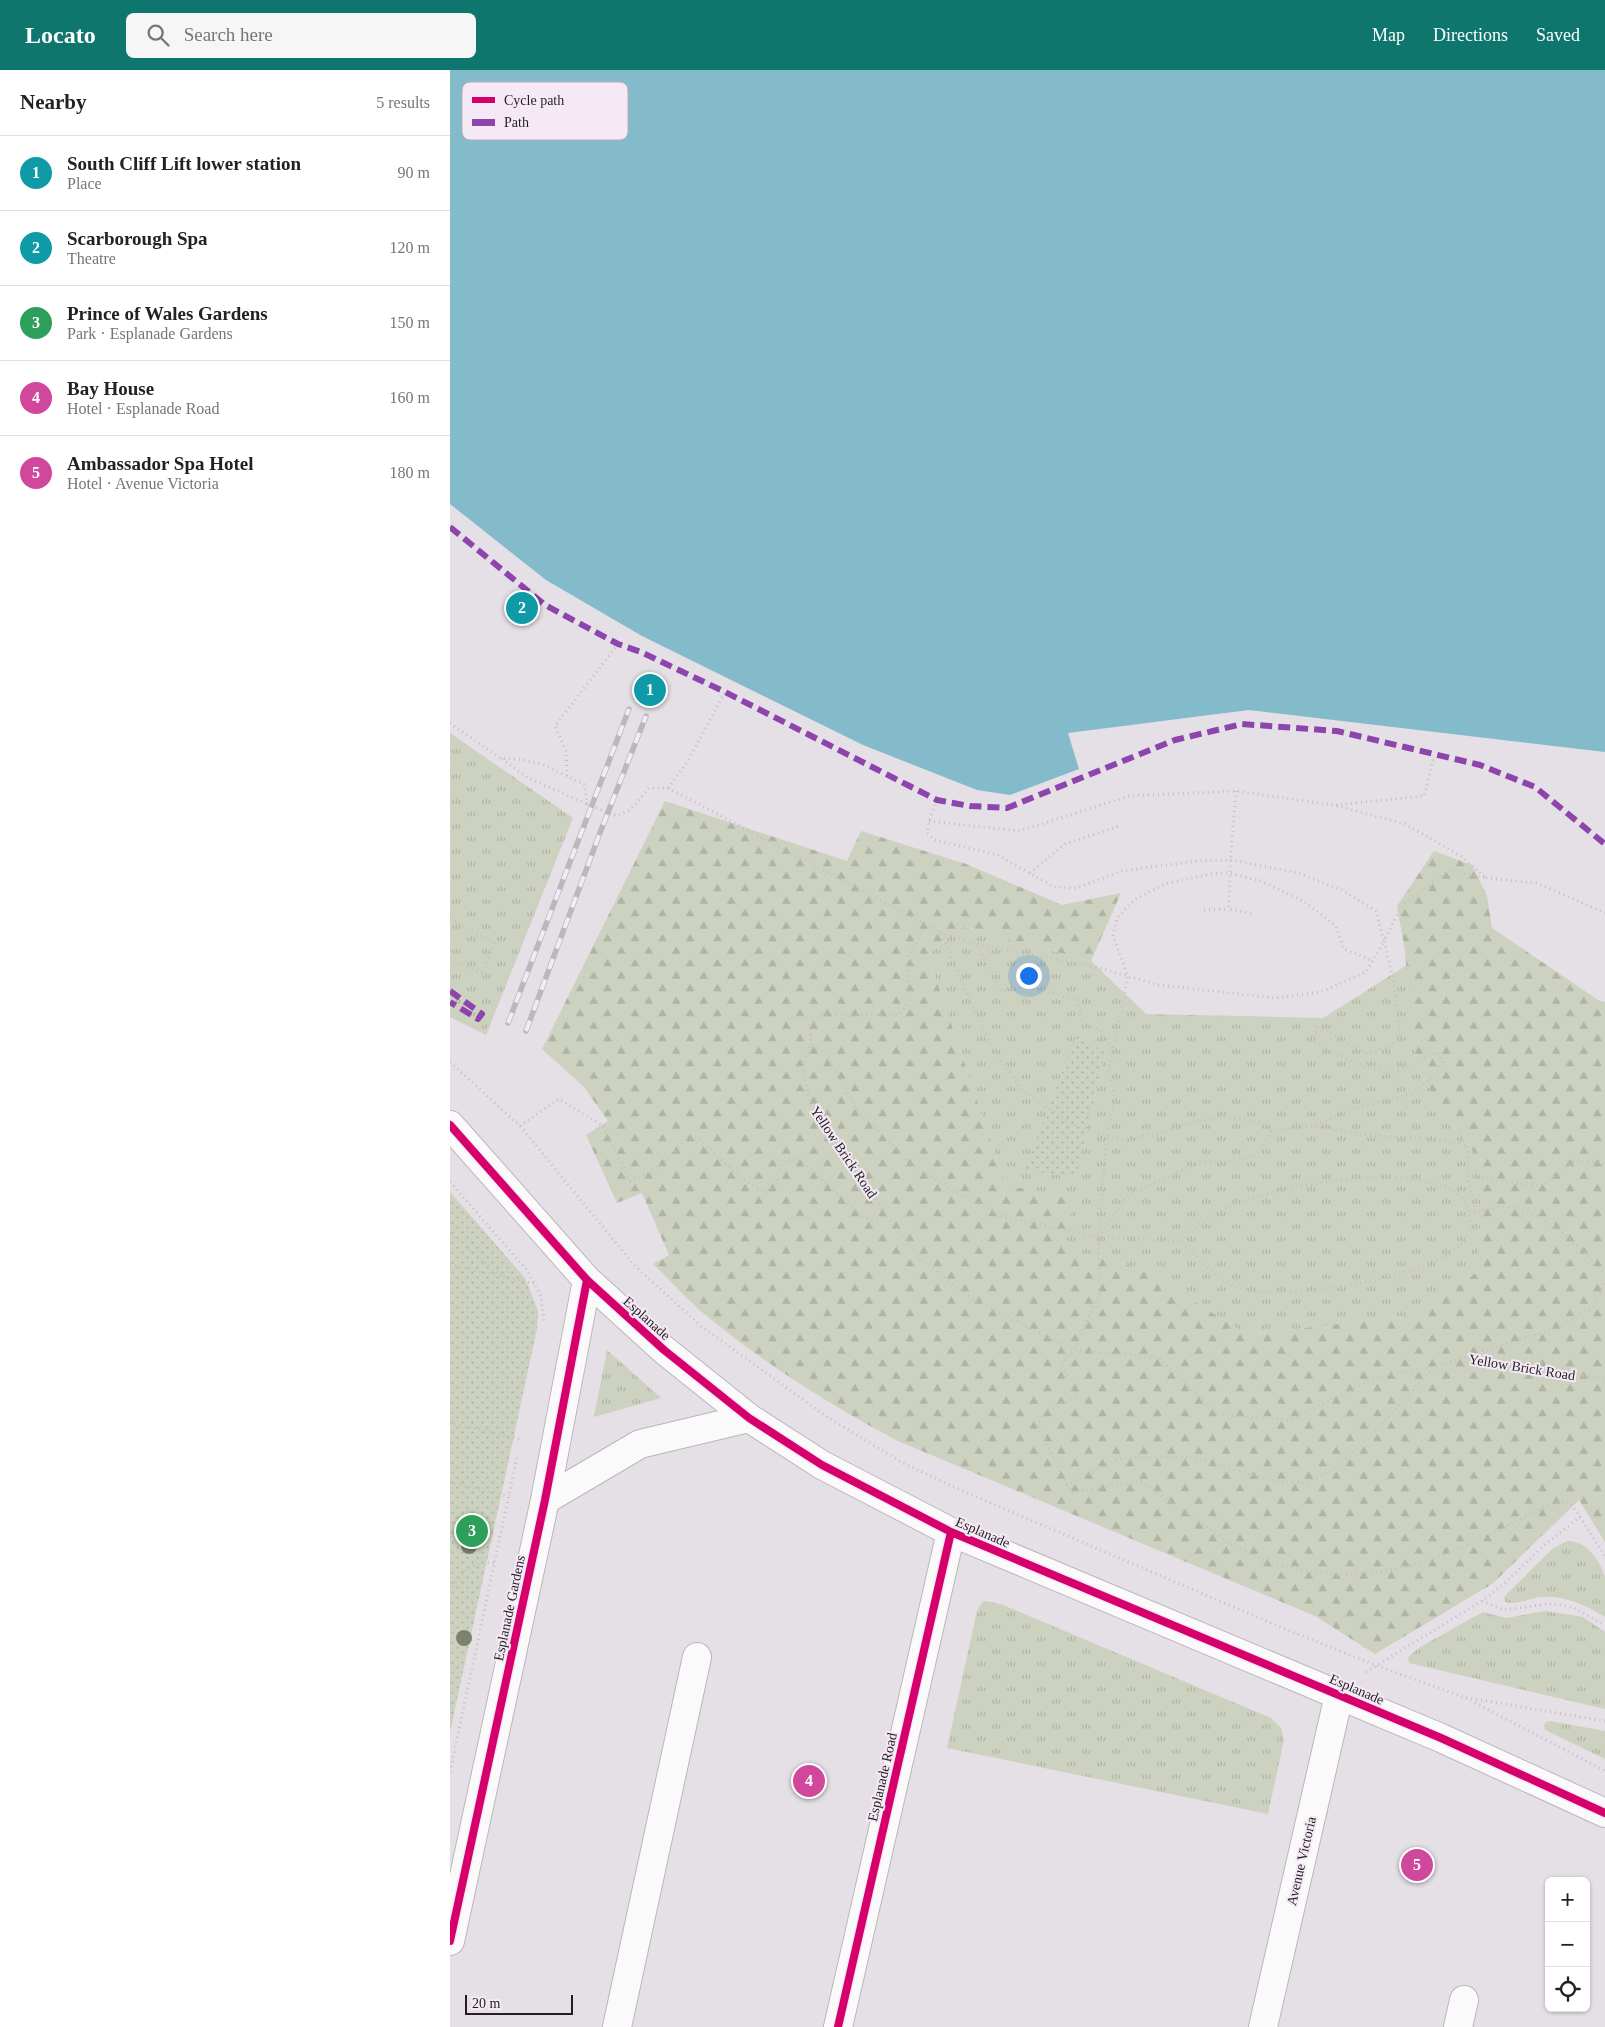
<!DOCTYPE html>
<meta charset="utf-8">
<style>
body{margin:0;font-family:"Times New Roman",serif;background:#f6f6f6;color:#222}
.controls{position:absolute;right:15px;bottom:15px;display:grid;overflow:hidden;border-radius:8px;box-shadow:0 1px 4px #0004}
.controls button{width:45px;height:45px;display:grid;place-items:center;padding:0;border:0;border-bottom:1px solid #e0e0e0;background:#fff;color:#222;font:25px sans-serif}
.scale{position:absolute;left:15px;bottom:12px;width:108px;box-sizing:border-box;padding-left:5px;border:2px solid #221e22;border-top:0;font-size:14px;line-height:18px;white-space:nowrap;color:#221e22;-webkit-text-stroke:4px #f6e9f6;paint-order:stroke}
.you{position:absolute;left:578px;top:905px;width:18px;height:18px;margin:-12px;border:4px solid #fff;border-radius:50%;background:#1a73e8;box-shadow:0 0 0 8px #1a73e833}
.badge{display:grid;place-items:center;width:32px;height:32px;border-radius:50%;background:#0f766e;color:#fff;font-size:16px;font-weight:700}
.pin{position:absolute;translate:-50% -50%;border:2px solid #fff;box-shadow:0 1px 5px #0006}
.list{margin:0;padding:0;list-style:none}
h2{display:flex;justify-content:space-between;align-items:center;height:65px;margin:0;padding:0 20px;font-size:21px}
h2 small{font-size:16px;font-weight:400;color:#767676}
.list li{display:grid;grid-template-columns:32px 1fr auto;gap:15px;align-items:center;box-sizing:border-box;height:75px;padding:0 20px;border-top:1px solid #e0e0e0}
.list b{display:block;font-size:19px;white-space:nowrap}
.list p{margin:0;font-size:16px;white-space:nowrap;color:#767676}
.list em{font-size:16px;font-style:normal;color:#767676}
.icon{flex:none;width:28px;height:28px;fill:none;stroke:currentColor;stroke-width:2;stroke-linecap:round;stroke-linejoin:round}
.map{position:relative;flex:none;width:1155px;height:1957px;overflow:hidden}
header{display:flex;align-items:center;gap:30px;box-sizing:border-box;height:70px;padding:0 25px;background:#0f766e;color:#fff}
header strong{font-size:24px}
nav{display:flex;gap:28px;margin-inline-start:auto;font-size:18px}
.search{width:350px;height:45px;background:#f6f6f6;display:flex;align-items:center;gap:12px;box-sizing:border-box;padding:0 18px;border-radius:8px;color:#767676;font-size:19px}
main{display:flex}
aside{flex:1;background:#fff}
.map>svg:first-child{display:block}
.grass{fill:url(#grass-tufts)}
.forest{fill:url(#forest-firs)}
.park{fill:url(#park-dots)}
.water{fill:#84bbcb}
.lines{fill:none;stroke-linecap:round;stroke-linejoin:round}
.minor-casing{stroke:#bbb6bc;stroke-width:30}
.path{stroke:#c3c1c3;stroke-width:3;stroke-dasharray:1 4;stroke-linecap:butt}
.minor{stroke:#fbfafb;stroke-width:28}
.rail-casing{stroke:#bab9ba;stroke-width:5.5}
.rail{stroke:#f6e9f6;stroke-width:4;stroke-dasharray:11;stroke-linecap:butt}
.quiet{stroke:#8e44ad;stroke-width:6;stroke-dasharray:12 6;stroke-linecap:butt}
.cycleway-casing{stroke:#f6e9f6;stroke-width:11}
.cycleway{stroke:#d6006c;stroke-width:8}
.tree{fill:#7d826c}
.labels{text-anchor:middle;stroke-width:4;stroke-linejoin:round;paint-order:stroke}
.street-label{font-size:14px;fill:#221e22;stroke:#f6e9f6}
.key{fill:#f6e9f6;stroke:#b6acb6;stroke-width:1}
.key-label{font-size:14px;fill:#221e22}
</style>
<header>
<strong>Locato</strong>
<div class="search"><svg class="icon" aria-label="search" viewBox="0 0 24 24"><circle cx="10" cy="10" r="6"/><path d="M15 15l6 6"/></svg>Search here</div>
<nav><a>Map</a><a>Directions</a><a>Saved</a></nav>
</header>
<main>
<aside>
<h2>Nearby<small>5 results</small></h2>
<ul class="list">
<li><span class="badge" style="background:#0f9aa8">1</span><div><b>South Cliff Lift lower station</b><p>Place</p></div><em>90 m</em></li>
<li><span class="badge" style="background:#0f9aa8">2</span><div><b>Scarborough Spa</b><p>Theatre</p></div><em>120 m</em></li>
<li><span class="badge" style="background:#2e9e5b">3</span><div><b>Prince of Wales Gardens</b><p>Park · Esplanade Gardens</p></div><em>150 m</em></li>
<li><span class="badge" style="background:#d1479c">4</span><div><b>Bay House</b><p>Hotel · Esplanade Road</p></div><em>160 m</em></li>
<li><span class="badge" style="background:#d1479c">5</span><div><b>Ambassador Spa Hotel</b><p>Hotel · Avenue Victoria</p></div><em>180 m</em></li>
</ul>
</aside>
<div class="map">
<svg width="1155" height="1957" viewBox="0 0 1155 1957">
<defs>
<pattern id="grass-tufts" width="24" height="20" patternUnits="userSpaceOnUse" patternTransform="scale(1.25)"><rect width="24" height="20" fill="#ccd2bf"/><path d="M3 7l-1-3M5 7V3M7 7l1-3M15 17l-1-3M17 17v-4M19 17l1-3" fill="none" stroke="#afb4a4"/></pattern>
<pattern id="forest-firs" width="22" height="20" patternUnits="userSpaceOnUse" patternTransform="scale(1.25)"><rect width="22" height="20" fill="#ccd2bf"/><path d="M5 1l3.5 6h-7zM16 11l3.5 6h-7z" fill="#afb4a4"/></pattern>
<pattern id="park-dots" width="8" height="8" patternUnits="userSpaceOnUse" patternTransform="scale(1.25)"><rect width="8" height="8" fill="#ccd2bf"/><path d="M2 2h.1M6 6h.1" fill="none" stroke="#afb4a4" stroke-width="1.8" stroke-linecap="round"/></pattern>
</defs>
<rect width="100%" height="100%" fill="#e5dfe6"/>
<path class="grass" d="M0,663L123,748L36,965L0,947Z
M510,856L641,891L696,944L873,948L957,895L965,991L993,1045L1032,1091L1046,1137L1028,1201L972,1244L797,1265L694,1199L612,1179L556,1116L478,885Z
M157,1280L211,1328L144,1347Z
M1117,1471C1137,1470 1150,1491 1155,1507C1155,1519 1155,1535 1155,1547C1137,1536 1115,1525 1093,1527C1082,1527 1065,1536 1055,1532L1054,1527L1102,1479Z
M537,1531L553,1535L821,1648L831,1658L834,1670L818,1744L497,1678L527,1541L532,1532Z
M1095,1541L1133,1547L1155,1562V1639L959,1593L958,1587L970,1577L1033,1542L1056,1548Z
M1100,1651L1155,1661V1689L1095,1660L1094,1655L1096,1652Z"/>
<path class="forest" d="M215,731L397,791L411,761L516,794L612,835L671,823L641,891L510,856L478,885L556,1116L627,1127L613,1179L694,1199L797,1265L972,1244L1028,1201L1032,1091L993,1045L965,991L955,881L947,836L984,781L1022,795L1037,826L1042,858L1148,930L1155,932V1472L1129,1430L1042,1514L925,1584L865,1546L448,1371C381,1336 317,1295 258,1247C238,1231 221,1211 203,1194L219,1185L192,1123L167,1133L136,1065L158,1051L134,1017L92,979Z"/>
<path class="park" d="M626,966L655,982L626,1108L575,1100Z
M0,1122L75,1208L88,1241L87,1259L0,1662Z"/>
<path class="water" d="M0,0H1155V682L799,640L618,663L629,699L560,725L527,720L413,675L192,566L96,510L0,434Z"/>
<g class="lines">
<defs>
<path id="minor" d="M0,1055L137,1210L214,1280L299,1348L372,1395L501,1462L991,1668L1155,1743
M95,1430L190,1374L299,1348
M0,1871L95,1430L137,1210
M167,1957L247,1587
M388,1957L501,1462
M813,1957L889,1625
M1008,1957L1014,1930"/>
</defs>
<use href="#minor" class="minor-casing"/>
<path class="path" d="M0,653L50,688L68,689L94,695L135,715L137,734L167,746L181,739L199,718H218L490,862L540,975L571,1019L621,1054L669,1070L708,1064L741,1053L773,1046L808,1052L821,1061L807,1085L776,1092H751L678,1125L648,1167L555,1147L508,1123L460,1093L406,1039L378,985L361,975L352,994L360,1032L437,1146L471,1189L519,1227L623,1280L709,1288L767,1344L839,1350L925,1308L983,1297L1016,1287L1155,1309
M52,689L78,708L137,734
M117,706L116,681L105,656L168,574
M218,718L238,691L275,622
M786,721C783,760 779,799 779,839L804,844
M487,730L479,751L477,763L485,770L548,785L604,817L627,818L671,801L747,791L782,790L848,803L892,820L926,841L934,871L916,902L871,922L825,928L709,915L649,898L526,874
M886,735L974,726L984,686
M479,751L570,761L679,726L786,721L884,735L955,754L1011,786L1036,808L999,801L952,835L934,871L945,918L950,967L939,977L917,983L868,957L861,971L904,993L941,1004L987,982L993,992L984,1006L963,1023L908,1038L861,1056
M580,803L615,774L669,756
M1036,808L1087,813L1155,843
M754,840L779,839
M0,849L44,873L34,904L0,890
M490,862L526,874L553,922L578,916L628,931L633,956L649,959L663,979
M361,975L360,954L371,945L450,944L460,930L458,887L476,855
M0,992L70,1056L185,1196L251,1256L377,1347L453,1393L515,1422L835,1559L925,1595L1013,1627L1155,1651
M70,1056L109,1029L153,1056L180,1111L206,1099L237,1069H250C261,1079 306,1128 320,1119C329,1112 327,1098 336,1090L343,1089L356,1095L414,1148L427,1150L437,1146
M821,1061L861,1056L929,1066L976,1068L1018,1075L1017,1106L1026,1142
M1017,1106L1091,1116L1125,1090L1155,1094
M0,1112L77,1200L91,1226L94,1251
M1024,1143C1034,1140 1052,1135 1062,1137C1100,1146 1129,1176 1155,1203
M0,1164L52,1206
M648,1167L730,1171C748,1189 770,1214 796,1220C837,1229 1014,1208 1020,1157C1029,1076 837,1115 797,1130C767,1141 753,1149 730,1171
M0,1195L86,1214
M1018,1286L1109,1257L1143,1237L1155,1213
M983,1298C955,1327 899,1397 864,1409C826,1423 777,1392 741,1388C728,1387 680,1386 669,1390C651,1396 634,1407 617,1415L622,1423L691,1411C713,1426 735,1442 756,1457C766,1464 777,1473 788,1478C863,1515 935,1510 1011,1478C1046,1464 1078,1441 1114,1431L1121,1434L1130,1447
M0,1353L71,1369
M0,1412L59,1426
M617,1415L588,1356L595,1342L625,1327L628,1319L610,1296L623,1280L650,1223L648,1167L657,1066L665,1029L659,1001L678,906L663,866L667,848L684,830L715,814L760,804L779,803L811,811L855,832L885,855L894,879L923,891
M0,1521C12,1502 21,1490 45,1493
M1032,1531L1054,1540L1097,1534L1111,1535L1124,1538L1155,1555
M916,1602L1032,1531L1054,1514L1092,1477L1130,1447L1155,1486
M1016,1628L1155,1701
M0,1702L67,1387"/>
<use href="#minor" class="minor"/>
<defs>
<path id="rail" d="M58,953L179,639
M76,961L151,760L196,646"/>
</defs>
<use href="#rail" class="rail-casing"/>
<use href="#rail" class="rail"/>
<path class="quiet" d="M0,457L95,535L168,574L191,582L275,622L487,730L520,736L557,738L725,670L792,654L887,661L1030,695L1085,717L1155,774
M0,921L32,944L28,949L0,932"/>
<defs>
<path id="cycleway" d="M0,1055L137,1210L214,1280L299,1348L372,1395L501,1462L991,1668L1155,1743
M0,1871L95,1430L137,1210
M388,1957L501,1462"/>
</defs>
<use href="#cycleway" class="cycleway-casing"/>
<use href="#cycleway" class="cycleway"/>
</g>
<g class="tree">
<circle cx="19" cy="1476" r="8"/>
<circle cx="14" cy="1568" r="8"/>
</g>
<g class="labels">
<g class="street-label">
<text transform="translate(394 1082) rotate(56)" y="5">Yellow Brick Road</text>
<text transform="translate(197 1248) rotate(42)" y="5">Esplanade</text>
<text transform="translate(1072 1297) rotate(9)" y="5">Yellow Brick Road</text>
<text transform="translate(533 1462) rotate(23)" y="5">Esplanade</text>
<text transform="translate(59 1538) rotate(-78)" y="5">Esplanade Gardens</text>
<text transform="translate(907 1619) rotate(23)" y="5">Esplanade</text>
<text transform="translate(432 1707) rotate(-77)" y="5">Esplanade Road</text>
<text transform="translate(851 1791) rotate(-77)" y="5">Avenue Victoria</text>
</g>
</g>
<rect x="12" y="12" width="166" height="58" rx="8" class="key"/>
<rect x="22" y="27" width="23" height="6" fill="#d6006c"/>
<rect x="22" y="49" width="23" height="7" fill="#8e44ad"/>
<g class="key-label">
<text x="54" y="35">Cycle path</text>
<text x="54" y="57">Path</text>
</g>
</svg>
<div class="controls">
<button>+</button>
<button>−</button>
<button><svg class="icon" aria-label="locate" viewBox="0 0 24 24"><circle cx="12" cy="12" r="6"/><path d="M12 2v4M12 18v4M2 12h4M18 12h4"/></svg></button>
</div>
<div class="scale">20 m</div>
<div class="you"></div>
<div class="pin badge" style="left:200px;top:620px;background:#0f9aa8">1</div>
<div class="pin badge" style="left:72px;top:538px;background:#0f9aa8">2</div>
<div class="pin badge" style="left:22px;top:1461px;background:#2e9e5b">3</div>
<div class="pin badge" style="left:359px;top:1711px;background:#d1479c">4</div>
<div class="pin badge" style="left:967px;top:1795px;background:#d1479c">5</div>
</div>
</main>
